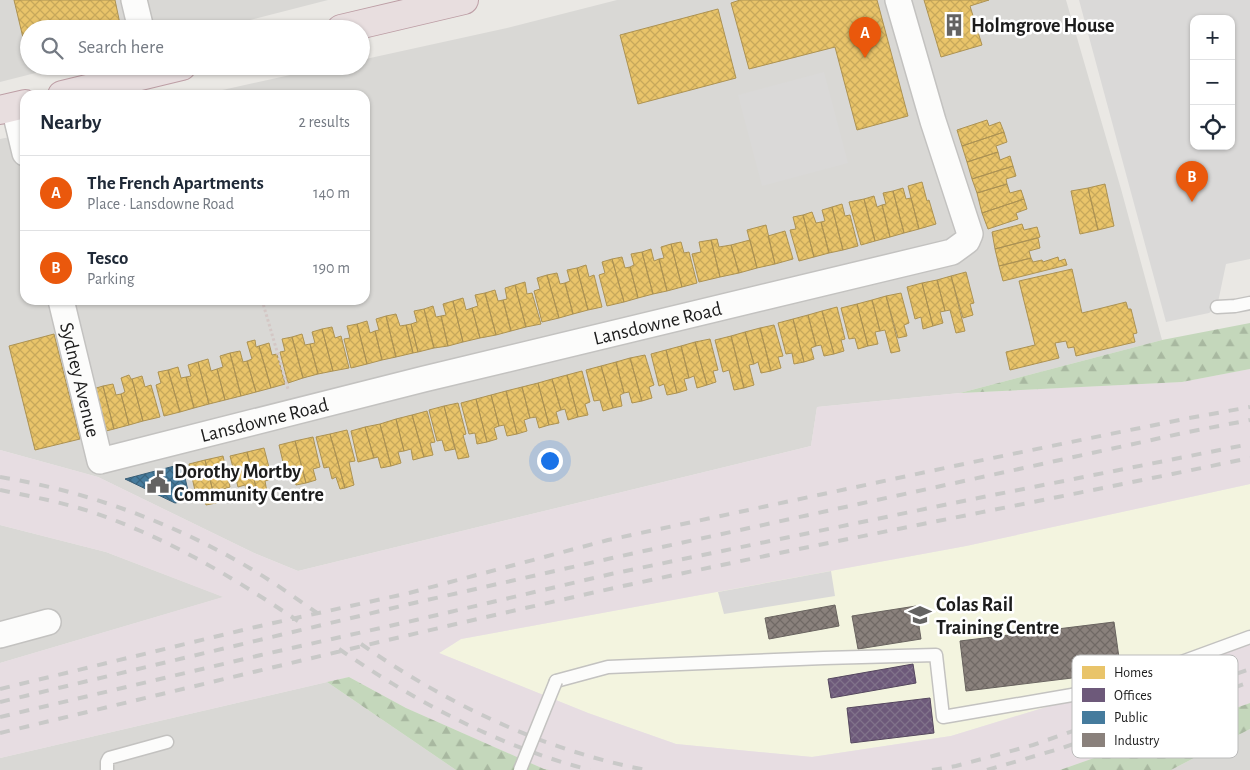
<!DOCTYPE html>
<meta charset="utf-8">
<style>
body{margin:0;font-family:"Alegreya Sans",sans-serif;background:#f2f2f3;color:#1f2937}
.controls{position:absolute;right:15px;top:15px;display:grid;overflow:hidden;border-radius:10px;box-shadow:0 1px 4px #0004}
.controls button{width:45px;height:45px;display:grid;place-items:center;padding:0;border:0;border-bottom:1px solid #e0e1e3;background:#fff;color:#1f2937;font:25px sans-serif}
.you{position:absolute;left:549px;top:460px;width:18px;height:18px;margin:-12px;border:4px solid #fff;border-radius:50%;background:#1a73e8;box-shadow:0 0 0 8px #1a73e833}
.badge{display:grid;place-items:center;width:32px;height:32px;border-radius:50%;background:#ea580c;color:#fff;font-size:16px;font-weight:700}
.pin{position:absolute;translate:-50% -41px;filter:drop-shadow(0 1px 2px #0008)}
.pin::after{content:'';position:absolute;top:26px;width:18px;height:15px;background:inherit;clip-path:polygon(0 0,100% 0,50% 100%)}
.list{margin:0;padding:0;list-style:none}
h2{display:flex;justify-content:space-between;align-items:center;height:65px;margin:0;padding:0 20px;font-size:21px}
h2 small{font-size:16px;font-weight:400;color:#747a83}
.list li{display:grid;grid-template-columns:32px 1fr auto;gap:15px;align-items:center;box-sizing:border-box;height:75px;padding:0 20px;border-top:1px solid #e0e1e3}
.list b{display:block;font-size:19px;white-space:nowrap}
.list p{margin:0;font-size:16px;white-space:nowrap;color:#747a83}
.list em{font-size:16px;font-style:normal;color:#747a83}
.icon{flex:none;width:28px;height:28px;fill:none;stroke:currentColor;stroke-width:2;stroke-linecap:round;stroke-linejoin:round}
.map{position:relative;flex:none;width:1250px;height:770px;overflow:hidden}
.search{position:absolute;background:#fff;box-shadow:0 1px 4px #0004;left:20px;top:20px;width:350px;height:55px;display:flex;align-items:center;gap:12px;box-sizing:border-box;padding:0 18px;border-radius:28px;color:#747a83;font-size:19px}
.panel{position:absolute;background:#fff;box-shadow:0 1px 4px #0004;left:20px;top:90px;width:350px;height:215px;border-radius:15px}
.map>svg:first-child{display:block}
.residential{fill:#d9d8d5}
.education{fill:#f3f4df}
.railway{fill:#e7dde2}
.forest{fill:url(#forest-firs)}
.parking{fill:#dad9d8;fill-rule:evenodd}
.homes{fill:url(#homes-cross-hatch);stroke:#ac9253}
.offices{fill:url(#offices-cross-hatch);stroke:#55475e}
.public{fill:url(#public-cross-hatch);stroke:#395e76}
.industry{fill:url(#industry-cross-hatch);stroke:#69635f}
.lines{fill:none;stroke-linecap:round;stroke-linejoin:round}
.lane-casing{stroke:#c3c2c0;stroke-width:15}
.street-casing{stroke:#c3c2c0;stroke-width:28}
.highway-casing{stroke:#bd9ea5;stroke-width:30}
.path{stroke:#d4c7c5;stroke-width:3;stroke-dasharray:2.5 2.5;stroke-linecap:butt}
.lane{stroke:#fcfcfb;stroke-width:12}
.street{stroke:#fcfcfb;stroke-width:25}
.highway{stroke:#e8dedf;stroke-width:28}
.rail{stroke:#c9c9c8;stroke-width:4;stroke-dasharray:10 10;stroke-linecap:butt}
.lane-bridge-casing{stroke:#c3c2c0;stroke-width:15;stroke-linecap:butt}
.lane-bridge{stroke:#fcfcfb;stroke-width:12}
.labels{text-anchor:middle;stroke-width:5;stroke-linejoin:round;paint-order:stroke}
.poi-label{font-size:20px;font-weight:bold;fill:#1c1c1c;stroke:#fff;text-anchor:start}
.street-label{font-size:20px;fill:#1c1c1c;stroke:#fff}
.key{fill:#fff;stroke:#bbb;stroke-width:1}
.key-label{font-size:14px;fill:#1c1c1c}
</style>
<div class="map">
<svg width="1250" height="770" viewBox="0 0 1250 770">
<defs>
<pattern id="forest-firs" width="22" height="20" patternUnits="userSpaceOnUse" patternTransform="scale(1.25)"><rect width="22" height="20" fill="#c4d7bb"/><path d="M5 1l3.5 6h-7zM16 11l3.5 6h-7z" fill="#a8b8a0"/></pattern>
<pattern id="homes-cross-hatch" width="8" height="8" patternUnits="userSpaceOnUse" patternTransform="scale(1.25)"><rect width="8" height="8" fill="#e9c46a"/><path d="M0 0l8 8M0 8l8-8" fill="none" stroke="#c7a85b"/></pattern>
<pattern id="offices-cross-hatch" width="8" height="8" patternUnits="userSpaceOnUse" patternTransform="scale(1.25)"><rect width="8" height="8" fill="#6d597a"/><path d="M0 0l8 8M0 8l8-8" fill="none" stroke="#80728a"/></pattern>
<pattern id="public-cross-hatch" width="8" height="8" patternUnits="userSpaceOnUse" patternTransform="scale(1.25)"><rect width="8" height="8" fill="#457b9d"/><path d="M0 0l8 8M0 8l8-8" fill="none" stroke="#39647f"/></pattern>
<pattern id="industry-cross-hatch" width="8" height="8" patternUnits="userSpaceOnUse" patternTransform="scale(1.25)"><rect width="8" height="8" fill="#8a817c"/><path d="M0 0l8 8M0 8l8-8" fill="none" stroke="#706965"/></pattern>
</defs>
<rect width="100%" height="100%" fill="#eae8e4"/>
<path class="residential" d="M0,0H328L215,29H29V66H63L0,82Z
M617,0H1066L1121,189L1162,340L960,393L817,407L811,446L298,571L254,553L98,477L0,450V139L25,134V300H365V95H200L331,66H361V60L507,28Z
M0,525L106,552L224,597L0,663Z
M327,682L456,770H0V758Z
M1250,729V770H1171Z"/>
<path class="education" d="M1250,484V642L1164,671L951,736L812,757L676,744L588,713L439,653L461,639L966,546Z"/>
<path class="railway" d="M1250,369V484L966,546L461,639L439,653L588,713L676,744L812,757L951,736L1164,671L1250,642V703L1060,770H549L544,769L406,708L349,677L0,758V663L223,597L106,552L0,525V450L98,477L254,553L298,571L811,446L817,407L960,393L1182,382Z"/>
<path class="forest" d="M1250,323V369L1182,382L960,393L1162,340Z
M349,677L406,708L544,769L549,770H456L327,682Z
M1250,703V729L1171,770H1060Z"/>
<path class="parking" d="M1079,0H1250V259L1226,264L1217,307L1209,313L1166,322ZM1194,19H1231V146H1194Z
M824,72L848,163L762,186L738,95Z
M831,571L835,596L724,614L718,592Z"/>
<path class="homes" d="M14,0H115L120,24L99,29H29V45L25,46Z
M740,0H877L908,116L857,130L835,47L749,69L731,3Z
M924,0H989L970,6L982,45L941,57Z
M718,9L736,78L638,104L620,35Z
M987,120L989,126L1000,122L1004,132L962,146L957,130Z
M1004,132L1007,142L996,146L998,152L967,162L962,146Z
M998,152L1000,160L1010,156L1013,166L972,179L967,162Z
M1013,166L1016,176L1006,179L1007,184L977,193L972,179Z
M922,182L927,201L929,200L936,224L919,229L908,186Z
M1007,184L1010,193L1021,190L1024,199L982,213L977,193Z
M1105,184L1114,226L1098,230L1088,188Z
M903,188L906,199L911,198L919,229L904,233L893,191Z
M1088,188L1098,230L1080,234L1071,191Z
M893,191L904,233L890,237L882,205L886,204L883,193Z
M874,196L877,207L882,205L890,237L875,241L864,199Z
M864,199L875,241L861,245L849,202Z
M1024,199L1027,209L1016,213L1018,219L988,229L982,213Z
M842,204L845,216L850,215L858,246L843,250L832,207Z
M832,207L843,250L829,253L821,222L825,221L822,210Z
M812,212L816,223L821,222L829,253L814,257L803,215Z
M803,215L814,257L799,261L790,230L796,229L793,217Z
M1022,224L1024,230L1037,227L1040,237L995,249L992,232Z
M766,225L775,264L757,268L747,230Z
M785,231L793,259L775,264L768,236Z
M1038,238L1040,248L1029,251L1031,258L999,266L995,249Z
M717,239L719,247L731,245L739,273L720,277L711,240Z
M711,240L720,277L699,282L692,254L701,252L699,242Z
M750,240L757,268L739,273L731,245Z
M681,242L684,253L689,252L697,283L682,287L671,244Z
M671,244L682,287L667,291L659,259L664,258L661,247Z
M651,249L654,261L659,259L667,291L653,294L642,252Z
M642,252L653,294L638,298L630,267L634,265L631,254Z
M622,257L625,268L630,267L638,298L624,302L612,259Z
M1058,257L1059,261L1065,259L1067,265L1003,281L999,266L1031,258L1033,262L1042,260L1043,262Z
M612,259L624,302L607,306L599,275L605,273L602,262Z
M586,265L589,277L594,275L602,307L588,310L577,268Z
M577,268L588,310L573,314L565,283L570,281L567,270Z
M1072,269L1082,313L1126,302L1128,309H1131L1137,333L1133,334L1135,342L1076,356L1074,347L1068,348L1066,341L1055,343L1059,358L1010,370L1006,352L1035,345L1019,281Z
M966,272L974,303L970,304L973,315L963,318L951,276Z
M557,273L560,284L565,283L573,314L559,318L547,275Z
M547,275L559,318L542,322L534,291L540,289L537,278Z
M951,276L965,331L956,333L950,310L945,311L937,280Z
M937,280L945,311L940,312L943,323L933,326L922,283Z
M525,282L527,294L532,293L541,324L526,327L515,285Z
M922,283L933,326L923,329L921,317L915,319L907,287Z
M515,285L526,327L511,331L503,300L507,299L505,288Z
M495,290L498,301L503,300L511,331L496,335L485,293Z
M485,293L496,335L480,338L472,308L478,306L475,295Z
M901,293L909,323L904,325L907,336L898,338L886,296Z
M886,296L900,351L891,353L885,330L880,331L872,300Z
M463,298L466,310L472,308L480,338L463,342L453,301Z
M872,300L880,331L875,332L878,344L868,346L857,304Z
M453,301L463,342L448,346L441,316L446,315L443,304Z
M857,304L868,346L858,349L855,338L849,339L841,308Z
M433,306L436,317L441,316L448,346L434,348L424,309Z
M837,307L845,339L841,340L844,351L834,354L822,311Z
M424,309L434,348L418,352L411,324L417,322L414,311Z
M822,311L834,354L824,356L821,345L816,346L808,315Z
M396,314L400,326L406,325L413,353L396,357L386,316Z
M808,315L816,346L811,348L814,359L804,362L793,319Z
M386,316L396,357L382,360L375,331L379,330L376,319Z
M793,319L804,362L794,364L792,353L786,354L778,323Z
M367,321L370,333L375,331L382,360L367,364L357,324Z
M357,324L367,364L351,368L344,339L350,338L347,326Z
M411,324L418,352L413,353L406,325Z
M774,325L783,356L778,357L781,368L771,371L760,328Z
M332,327L335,338L341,336L349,368L333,371L322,329Z
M760,328L771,371L761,373L758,362L754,364L745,332Z
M322,329L333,371L318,374L310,344L315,343L312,332Z
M745,332L754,364L749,365L754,385L744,388L731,336Z
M54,334L80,439L35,450L9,346Z
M302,334L305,345L310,344L318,374L303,378L292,337Z
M731,336L744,388L734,390L729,370L723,372L715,340Z
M292,337L303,378L288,383L280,352L285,351L282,339Z
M710,339L718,370L713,371L716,382L707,385L695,342Z
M255,340L256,347L259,346L271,388L256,392L247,361L252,359L247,342Z
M695,342L707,385L697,388L694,376L689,378L681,346Z
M269,343L272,355L277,354L285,384L271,388L259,346Z
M681,346L689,378L684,379L687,390L677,393L666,350Z
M666,350L677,393L667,395L664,384L659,386L651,354Z
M240,351L243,362L247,361L256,392L241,396L230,353Z
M230,353L241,396L225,400L217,369L223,367L220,356Z
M645,355L654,385L649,387L652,398L642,401L630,358Z
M630,358L642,401L632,403L629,392L624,393L616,362Z
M208,359L211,371L217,369L225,400L209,404L198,362Z
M198,362L209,404L194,408L186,377L191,376L188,365Z
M616,362L624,393L620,395L622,406L613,408L601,366Z
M601,366L613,408L603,411L600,400L594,401L586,370Z
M178,367L181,378L186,377L194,408L180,412L168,370Z
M168,370L180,412L164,416L156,385L161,383L158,372Z
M582,371L590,402L585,404L588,415L578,417L567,375Z
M129,375L131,379H132L143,421L129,425L121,394L125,392L121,378Z
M567,375L578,417L568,420L565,409L561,410L552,379Z
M142,376L145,387L151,385L160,417L143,421L132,379Z
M552,379L561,410L556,412L559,423L549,425L538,383Z
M538,383L549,425L539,428L536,417L530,418L522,387Z
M113,384L116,395L121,394L129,425L114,429L103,386Z
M103,386L114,429L98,433L93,389Z
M522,387L530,418L524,420L527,431L517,434L506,391Z
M506,391L517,434L507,436L504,425L499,426L491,395Z
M491,395L499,426L494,428L497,439L487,442L476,399Z
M476,399L487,442L477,444L475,433L469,434L461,403Z
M458,403L466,434L463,435L469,457L458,459L444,406Z
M444,406L455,449L445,451L442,440L437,441L429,410Z
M427,411L435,442L430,443L433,455L424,457L412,415Z
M412,415L424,457L413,460L411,449L404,451L396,419Z
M396,419L404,451L398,452L401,463L391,466L380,424Z
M380,424L391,466L381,468L378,457L374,458L365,427Z
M365,427L374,458L358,462L351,431Z
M347,430L355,461L349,462L354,485L345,488L330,434Z
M330,434L345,488L340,489L336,477L332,479L329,467L324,468L316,437Z
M313,437L320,467L313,469L316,480L306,483L295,441Z
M295,441L306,483L296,485L293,473L286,475L279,445Z
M264,448L272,479L265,481L267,492L258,495L247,452Z
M247,452L258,495L248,497L245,485L238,487L230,456Z
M223,456L230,487L223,489L226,500L216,503L205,460Z
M205,460L216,503L206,505L203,493L196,495L189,464Z"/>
<path class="offices" d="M913,664L916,683L831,698L828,679Z
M930,698L934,733L851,743L847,708Z"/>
<path class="public" d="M182,464L190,500L175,503L125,479Z"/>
<path class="industry" d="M835,605L839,626L769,639L765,618Z
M916,606L921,639L858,649L852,616Z
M1114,622L1121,672L966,691L960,641Z"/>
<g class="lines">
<defs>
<path id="lane" d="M1217,307L1235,306L1250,303
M556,681L608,667L824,658L936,655L943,717L1072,695L1179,663L1250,637
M107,770V762L109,758L167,742"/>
<g id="street">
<path d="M134,0L141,29"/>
<path d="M14,107L25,153"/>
<path id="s1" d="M61,300L100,461L424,379L952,252L967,241L970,234L933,121L898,0"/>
<path d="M0,635L48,622"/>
</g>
<path id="highway" d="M341,29L464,0
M62,95L182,66
M0,110L25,104"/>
</defs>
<use href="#lane" class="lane-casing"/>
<use href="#street" class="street-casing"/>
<use href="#highway" class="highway-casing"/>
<path class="path" d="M262,300L288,389"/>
<use href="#lane" class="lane"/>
<use href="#street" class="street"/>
<use href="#highway" class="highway"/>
<path class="rail" d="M0,477C91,492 179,525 258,573C279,586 300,601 320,615
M0,490C30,496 60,502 89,511C166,537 231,576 298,621
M361,644C447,704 543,750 646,770
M339,649C416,702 500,747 590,770
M0,689L251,628L409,593L608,540L973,462L1184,419L1250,407
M0,702L414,603L612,558L1188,432L1250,420
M0,717L261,655L416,620L611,574L973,499L1250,444
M0,733C204,684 408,634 614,588C825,542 1038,502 1250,458
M932,770L956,766L1033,745L1250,669
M987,770L1059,749L1250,682"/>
<defs>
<path id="lane-bridge" d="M520,770L556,681"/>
</defs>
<use href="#lane-bridge" class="lane-bridge-casing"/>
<use href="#lane-bridge" class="lane-bridge"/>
</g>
<defs>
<symbol id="building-bare" viewBox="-9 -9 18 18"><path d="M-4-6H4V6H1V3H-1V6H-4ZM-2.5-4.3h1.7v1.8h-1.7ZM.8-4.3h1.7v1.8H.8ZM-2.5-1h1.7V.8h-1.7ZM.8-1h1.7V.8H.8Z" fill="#646362" stroke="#fff" stroke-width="2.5" paint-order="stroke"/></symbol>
<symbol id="civic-bare" viewBox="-9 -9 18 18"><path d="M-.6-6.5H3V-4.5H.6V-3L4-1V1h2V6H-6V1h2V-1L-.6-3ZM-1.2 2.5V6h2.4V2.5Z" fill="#646362" stroke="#fff" stroke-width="2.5" paint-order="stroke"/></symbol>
<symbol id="university-bare" viewBox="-9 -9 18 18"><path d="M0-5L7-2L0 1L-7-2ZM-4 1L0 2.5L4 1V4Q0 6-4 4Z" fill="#646362" stroke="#fff" stroke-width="2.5" paint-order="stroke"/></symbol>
</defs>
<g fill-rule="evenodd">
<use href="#building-bare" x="938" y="9" width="32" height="32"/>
<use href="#civic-bare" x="142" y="466" width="32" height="32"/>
<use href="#university-bare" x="904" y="599" width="32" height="32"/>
</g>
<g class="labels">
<g class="poi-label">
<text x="971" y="32">Holmgrove House</text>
<text x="174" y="478">Dorothy Mortby<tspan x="174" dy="23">Community Centre</tspan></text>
<text x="936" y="611">Colas Rail<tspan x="936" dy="23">Training Centre</tspan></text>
</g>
<g class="street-label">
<text dy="7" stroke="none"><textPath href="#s1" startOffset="740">Lansdowne Road</textPath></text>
<text dy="7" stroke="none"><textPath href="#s1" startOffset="82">Sydney Avenue</textPath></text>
<text dy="7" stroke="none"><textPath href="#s1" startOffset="335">Lansdowne Road</textPath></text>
</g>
</g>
<rect x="1072" y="655" width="166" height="103" rx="8" class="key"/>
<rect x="1082" y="666" width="23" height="13" fill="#e9c46a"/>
<rect x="1082" y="688" width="23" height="14" fill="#6d597a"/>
<rect x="1082" y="711" width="23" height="13" fill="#457b9d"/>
<rect x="1082" y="733" width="23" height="14" fill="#8a817c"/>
<g class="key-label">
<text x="1114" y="677">Homes</text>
<text x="1114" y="700">Offices</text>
<text x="1114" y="722">Public</text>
<text x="1114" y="745">Industry</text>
</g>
</svg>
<div class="controls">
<button>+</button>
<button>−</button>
<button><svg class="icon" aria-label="locate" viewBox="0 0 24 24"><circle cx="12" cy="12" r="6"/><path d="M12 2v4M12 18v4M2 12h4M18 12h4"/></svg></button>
</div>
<div class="you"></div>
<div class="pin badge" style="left:865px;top:58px">A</div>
<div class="pin badge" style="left:1192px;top:202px">B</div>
<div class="search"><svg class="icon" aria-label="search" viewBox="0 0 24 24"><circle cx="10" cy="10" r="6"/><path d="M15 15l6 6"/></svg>Search here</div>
<section class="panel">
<h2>Nearby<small>2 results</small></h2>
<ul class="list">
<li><span class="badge">A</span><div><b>The French Apartments</b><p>Place · Lansdowne Road</p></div><em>140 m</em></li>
<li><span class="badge">B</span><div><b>Tesco</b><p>Parking</p></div><em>190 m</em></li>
</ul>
</section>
</div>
